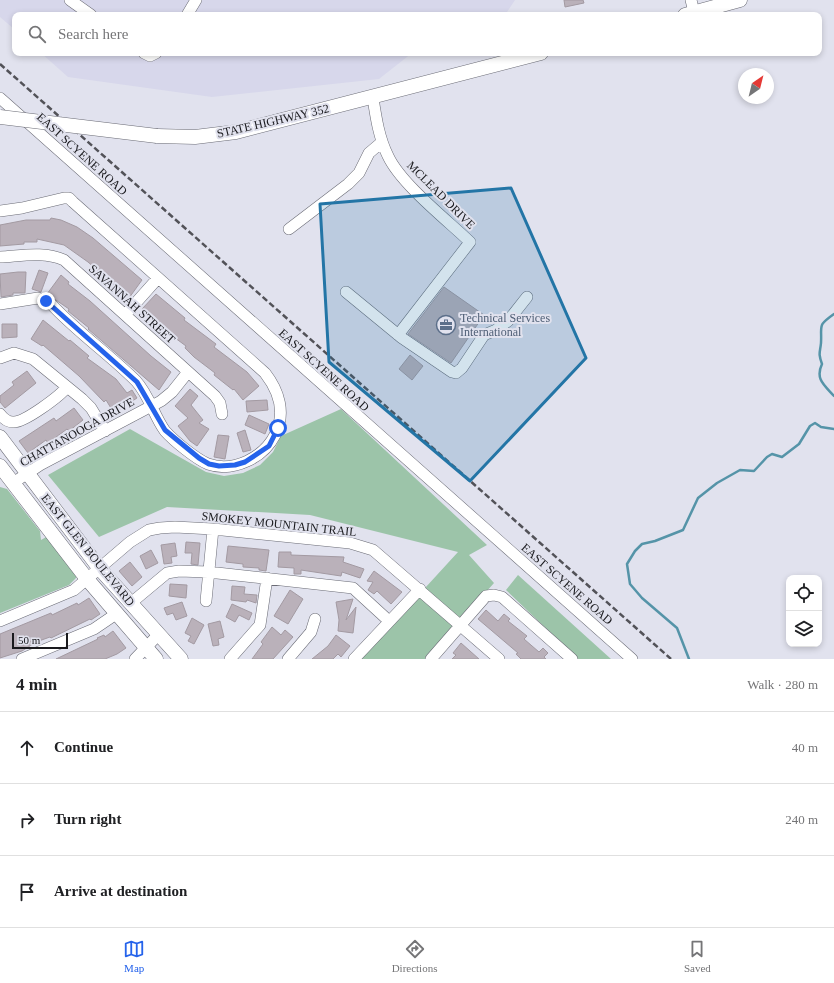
<!DOCTYPE html>
<meta charset="utf-8">
<style>
body{margin:0;font-family:Georgia,serif;background:#f6f6f6;color:#202124}
.controls{position:absolute;right:12px;bottom:12px;display:grid;overflow:hidden;border-radius:8px;box-shadow:0 2px 6px #0003}
.controls button{width:36px;height:36px;display:grid;place-items:center;padding:0;border:0;border-bottom:1px solid #e0e0e0;background:#fff;color:#202124;font:20px sans-serif}
.compass{position:absolute;left:738px;top:68px;width:36px;height:36px;border-radius:50%;background:#fff;box-shadow:0 2px 6px #0003;rotate:35deg}
.scale{position:absolute;left:12px;bottom:10px;width:56px;box-sizing:border-box;padding-left:4px;border:2px solid #19191d;border-top:0;font-size:11px;line-height:14px;white-space:nowrap;color:#19191d;-webkit-text-stroke:3px #e1e2ee;paint-order:stroke}
.stop{position:absolute;width:12px;height:12px;margin:-9px;border:3px solid #2563eb;border-radius:50%;background:#fff}
.stop.end{background:#2563eb;border-color:#fff;box-shadow:0 1px 4px #0008}
.list{margin:0;padding:0;list-style:none}
h2{display:flex;justify-content:space-between;align-items:center;height:52px;margin:0;padding:0 16px;font-size:17px}
h2 small{font-size:13px;font-weight:400;color:#757577}
.list li{display:grid;grid-template-columns:26px 1fr auto;gap:12px;align-items:center;box-sizing:border-box;height:72px;padding:0 16px;border-top:1px solid #e0e0e0}
.list b{display:block;font-size:15px;white-space:nowrap}
.list em{font-size:13px;font-style:normal;color:#757577}
.icon{flex:none;width:22px;height:22px;fill:none;stroke:currentColor;stroke-width:2;stroke-linecap:round;stroke-linejoin:round}
.map{position:relative;flex:none;width:834px;height:659px;overflow:hidden}
.search{position:absolute;background:#fff;box-shadow:0 2px 6px #0003;left:12px;right:12px;top:12px;height:44px;display:flex;align-items:center;gap:10px;box-sizing:border-box;padding:0 14px;border-radius:8px;color:#757577;font-size:15px}
.sheet{height:268px;background:#fff}
nav{display:flex;justify-content:space-around;align-items:center;box-sizing:border-box;height:56px;border-top:1px solid #e0e0e0;background:#fff;font-size:11px;color:#757577}
nav a{display:grid;justify-items:center;gap:2px}
nav .on{color:#2563eb}
.map>svg:first-child{display:block}
.built{fill:#d7d7eb}
.green{fill:#9cc4a9}
.lines{fill:none;stroke-linecap:round;stroke-linejoin:round}
.stream{stroke:#5594a8;stroke-width:2.5}
.building{fill:#bab1ba;stroke:#a39aa2}
.minor-casing{stroke:#6a6b75;stroke-width:12}
.major-casing{stroke:#6a6b75;stroke-width:15}
.minor{stroke:#fff;stroke-width:11}
.major{stroke:#fff;stroke-width:14}
.rail{stroke:#525258;stroke-width:2.5;stroke-dasharray:6 3;stroke-linecap:butt}
.major-bridge-casing{stroke:#6a6b75;stroke-width:15;stroke-linecap:butt}
.major-bridge{stroke:#fff;stroke-width:14}
.route{stroke:#2563eb;stroke-width:5}
.marked{fill:#2375a6;fill-opacity:0.2;stroke:#2375a6;stroke-width:3;stroke-linejoin:round}
.labels{text-anchor:middle;stroke-width:4;stroke-linejoin:round;paint-order:stroke}
.street-label{font-size:12px;fill:#19191d;stroke:#e1e2ee}
.service-label{font-size:12px;fill:#4e5e75;stroke:#e1e2ee;text-anchor:start}
</style>
<div class="map">
<svg width="834" height="659" viewBox="0 0 834 659">
<rect width="100%" height="100%" fill="#e1e2ee"/>
<path class="built" d="M0,0H515L505,15H15V30L0,17Z
M41,53H412L379,79L212,97L68,77Z"/>
<path class="green" d="M341,409L487,545L469,555L494,583L426,659H360L458,552L310,515L167,507L99,537L48,475L130,429L206,472L224,476L243,473L260,465L273,452L281,436Z
M0,487L7,489L40,531L41,540L48,536L77,573L76,578L69,585L0,613Z
M518,575L611,659H578L506,590Z"/>
<g class="lines">
<path class="stream" d="M834,314C817,326 822,325 821,343C820,353 818,353 822,364C815,379 824,385 834,396
M689,659L677,628L642,598L630,584L627,564L635,551L642,544L655,541L683,530L698,498L717,483L740,470L754,471L767,457L772,454L782,457L799,444L810,426L815,423L821,427L834,429"/>
</g>
<path class="building" d="M564,0H583L584,3L565,7Z
M51,218L61,220L77,227L93,238L142,280L129,298L88,262L64,245L37,239V242H24V244L0,246V225L26,220H50Z
M39,270L48,273L41,292L32,289Z
M18,272H26L25,293H13V295L1,297L0,274Z
M61,275L69,282L68,284L90,301L151,356L171,372L159,390L88,329L89,328L68,311L69,309L47,294Z
M444,287L484,315L451,363L408,334Z
M156,294L185,318L184,320L216,344L214,347L247,372L259,386L243,400L234,389L233,390L214,375L215,373L194,357L185,348L186,346L163,329L142,309Z
M43,320L69,341L70,340L89,356L87,358L116,379L127,393L132,390L137,398L114,413L106,400L104,402L79,376L43,345L42,346L31,339Z
M2,324H17V337L2,338Z
M410,355L423,366L412,380L399,369Z
M27,371L36,383L5,408L0,402V396L14,385L12,382Z
M190,389L198,396L191,405L203,420L199,423L209,429L197,446L190,441L178,426L188,418L175,406Z
M267,400L268,410L247,412L246,401Z
M74,408L83,420L69,431L67,429L48,443L46,440L28,453L19,441L54,418L56,421Z
M249,415L269,424L265,434L245,425Z
M245,430L251,450L243,452L237,433Z
M218,435L229,436L225,459L214,457Z
M186,542L200,543L198,565L191,564L192,553H185Z
M175,543L177,556L171,557L172,563L164,564L161,545Z
M228,546L269,550L266,571L259,570V568L243,567V564L226,562Z
M151,550L158,563L146,569L140,556Z
M279,552H291V555L344,557L343,562L364,569L360,578L342,572L341,576L301,570V574H294V568L278,567Z
M130,562L142,577L132,586L119,571Z
M374,571L402,592L391,604L377,591L374,594L368,590L373,582L367,581Z
M170,584L187,585L186,598L169,596Z
M232,586L245,587L244,594L257,595L256,603L247,600L246,602L231,600Z
M290,590L303,599L288,624L274,616Z
M89,598L100,614L91,620L90,619L51,638L50,637L36,642L22,651L0,658V634L51,613L52,615L77,603L78,605Z
M353,599L346,620L356,607L353,633L338,631L339,620L336,602Z
M182,602L187,616L176,620L173,613L167,615L164,608Z
M232,604L252,613L249,620L239,615L235,622L226,617Z
M486,610L498,621L504,614L510,619L508,621L527,636L524,639L539,652L543,648L548,653L544,657L546,659H521L516,654L518,653L478,619Z
M192,618L204,625L194,644L188,641L191,636L185,633Z
M220,621L224,637L218,639L219,645L213,646L208,624Z
M272,627L281,635L285,630L293,637L273,659H252L263,644L261,642Z
M113,631L126,648L117,654L105,659H56L98,639L97,638L104,635L105,637Z
M336,635L350,646L341,657L338,654L333,659H312L328,646Z
M461,643L479,659H452L456,655L453,653Z"/>
<g class="lines">
<defs>
<path id="minor" d="M70,0L91,15
M691,0L694,12
M187,15L196,0
M144,53L150,56L156,53
M0,98L632,659
M373,98C376,118 379,138 388,156C401,184 447,220 470,242L398,335
M0,211L22,208L64,198H69L73,202L265,373C279,391 286,413 275,435C264,457 234,473 208,464C196,459 174,441 165,431C154,416 149,395 136,381C109,354 77,332 51,304L38,298L0,304
M289,229L348,184L359,173L369,153L382,142
M0,257C21,256 44,251 64,260L215,396L220,403L222,414
M346,292L402,338L452,372L456,373L462,368L484,335L496,330L508,321L527,297
M125,315L158,278
M0,358L14,353L33,359L82,399L91,408L105,431
M0,414C3,418 7,422 13,422C24,423 60,396 67,387
M13,483L40,465L161,401L172,392L188,372
M206,601L213,529
M131,603L167,573L179,571L208,572L353,588L389,621
M0,621L74,590L130,542L149,530L160,528L175,527L213,529L350,543L373,550L499,659
M22,659L94,629L116,614
M135,659L158,635
M230,659L260,625L267,578
M288,659L311,632L315,619
M354,659L420,589
M431,659L486,596L494,595L502,597L572,659"/>
<path id="major" d="M685,15L740,0
M157,136L195,137L236,132L541,53
M0,437L100,569L181,659
M0,466L87,579L156,659"/>
</defs>
<use href="#minor" class="minor-casing"/>
<use href="#major" class="major-casing"/>
<use href="#minor" class="minor"/>
<use href="#major" class="major"/>
<path class="rail" d="M0,64L671,659"/>
<defs>
<path id="major-bridge" d="M0,117L157,136"/>
</defs>
<use href="#major-bridge" class="major-bridge-casing"/>
<use href="#major-bridge" class="major-bridge"/>
</g>
<g class="lines">
<path class="route" d="M46,301L137,382L165,430L199,458L209,464L219,466L235,465L245,462L269,446L278,428"/>
</g>
<path class="marked" d="M511,188L586,358L470,481L329,362L320,204Z"/>
<defs>
<symbol id="office-ring" viewBox="-11 -11 22 22"><circle r="9.5" fill="#e1e2ee" stroke="#5c6f8a" stroke-width="1.5"/><path d="M-6-3h4V-5.5h4V-3h4V5H-6ZM-1-4.5V-3h2v-1.5ZM-6 0V1H6V0Z" fill="#5c6f8a"/></symbol>
</defs>
<g fill-rule="evenodd">
<use href="#office-ring" x="435" y="314" width="22" height="22"/>
</g>
<g class="labels">
<g class="street-label">
<text transform="translate(273 121) rotate(-13)" y="4">STATE HIGHWAY 352</text>
<text transform="translate(82 154) rotate(42)" y="4">EAST SCYENE ROAD</text>
<text transform="translate(441 195) rotate(45)" y="4">MCLEAD DRIVE</text>
<text transform="translate(132 304) rotate(42)" y="4">SAVANNAH STREET</text>
<text transform="translate(324 370) rotate(42)" y="4">EAST SCYENE ROAD</text>
<text transform="translate(77 432) rotate(-29)" y="4">CHATTANOOGA DRIVE</text>
<text transform="translate(279 524) rotate(6)" y="4">SMOKEY MOUNTAIN TRAIL</text>
<text transform="translate(88 550) rotate(51)" y="4">EAST GLEN BOULEVARD</text>
<text transform="translate(567 584) rotate(41)" y="4">EAST SCYENE ROAD</text>
</g>
<g class="service-label">
<text x="460" y="322">Technical Services<tspan x="460" dy="14">International</tspan></text>
</g>
</g>
</svg>
<div class="controls">
<button><svg class="icon" aria-label="locate" viewBox="0 0 24 24"><circle cx="12" cy="12" r="6"/><path d="M12 2v4M12 18v4M2 12h4M18 12h4"/></svg></button>
<button><svg class="icon" aria-label="layers" viewBox="0 0 24 24"><path d="M12 4l9 5-9 5-9-5zM3 14l9 5 9-5"/></svg></button>
</div>
<svg class="compass" viewBox="-18 -18 36 36"><path d="M0-13l5 13h-10z" fill="#e53935"/><path d="M0 13l5-13h-10z" fill="#757577"/></svg>
<div class="scale">50 m</div>
<div class="stop" style="left:278px;top:428px"></div>
<div class="stop end" style="left:46px;top:301px"></div>
<div class="search"><svg class="icon" aria-label="search" viewBox="0 0 24 24"><circle cx="10" cy="10" r="6"/><path d="M15 15l6 6"/></svg>Search here</div>
</div>
<section class="sheet">
<h2>4 min<small>Walk · 280 m</small></h2>
<ul class="list">
<li><svg class="icon" aria-label="ahead" viewBox="0 0 24 24"><path d="M12 20V5M6 11l6-6 6 6"/></svg><div><b>Continue</b></div><em>40 m</em></li>
<li><svg class="icon" aria-label="right" viewBox="0 0 24 24"><path d="M7 20v-9h11M14 6l5 5-5 5"/></svg><div><b>Turn right</b></div><em>240 m</em></li>
<li><svg class="icon" aria-label="arrive" viewBox="0 0 24 24"><path d="M6 21V4h12l-3 4 3 4H6"/></svg><div><b>Arrive at destination</b></div></li>
</ul>
</section>
<nav>
<a class="on"><svg class="icon" aria-label="map" viewBox="0 0 24 24"><path d="M3 6l6-2 6 2 6-2v14l-6 2-6-2-6 2zM9 4v14M15 6v14"/></svg>Map</a>
<a><svg class="icon" aria-label="directions" viewBox="0 0 24 24"><path d="M12 3l9 9-9 9-9-9zM9 14v-3h6M13 9l2 2-2 2"/></svg>Directions</a>
<a><svg class="icon" aria-label="saved" viewBox="0 0 24 24"><path d="M7 4h10v16l-5-4-5 4z"/></svg>Saved</a>
</nav>
